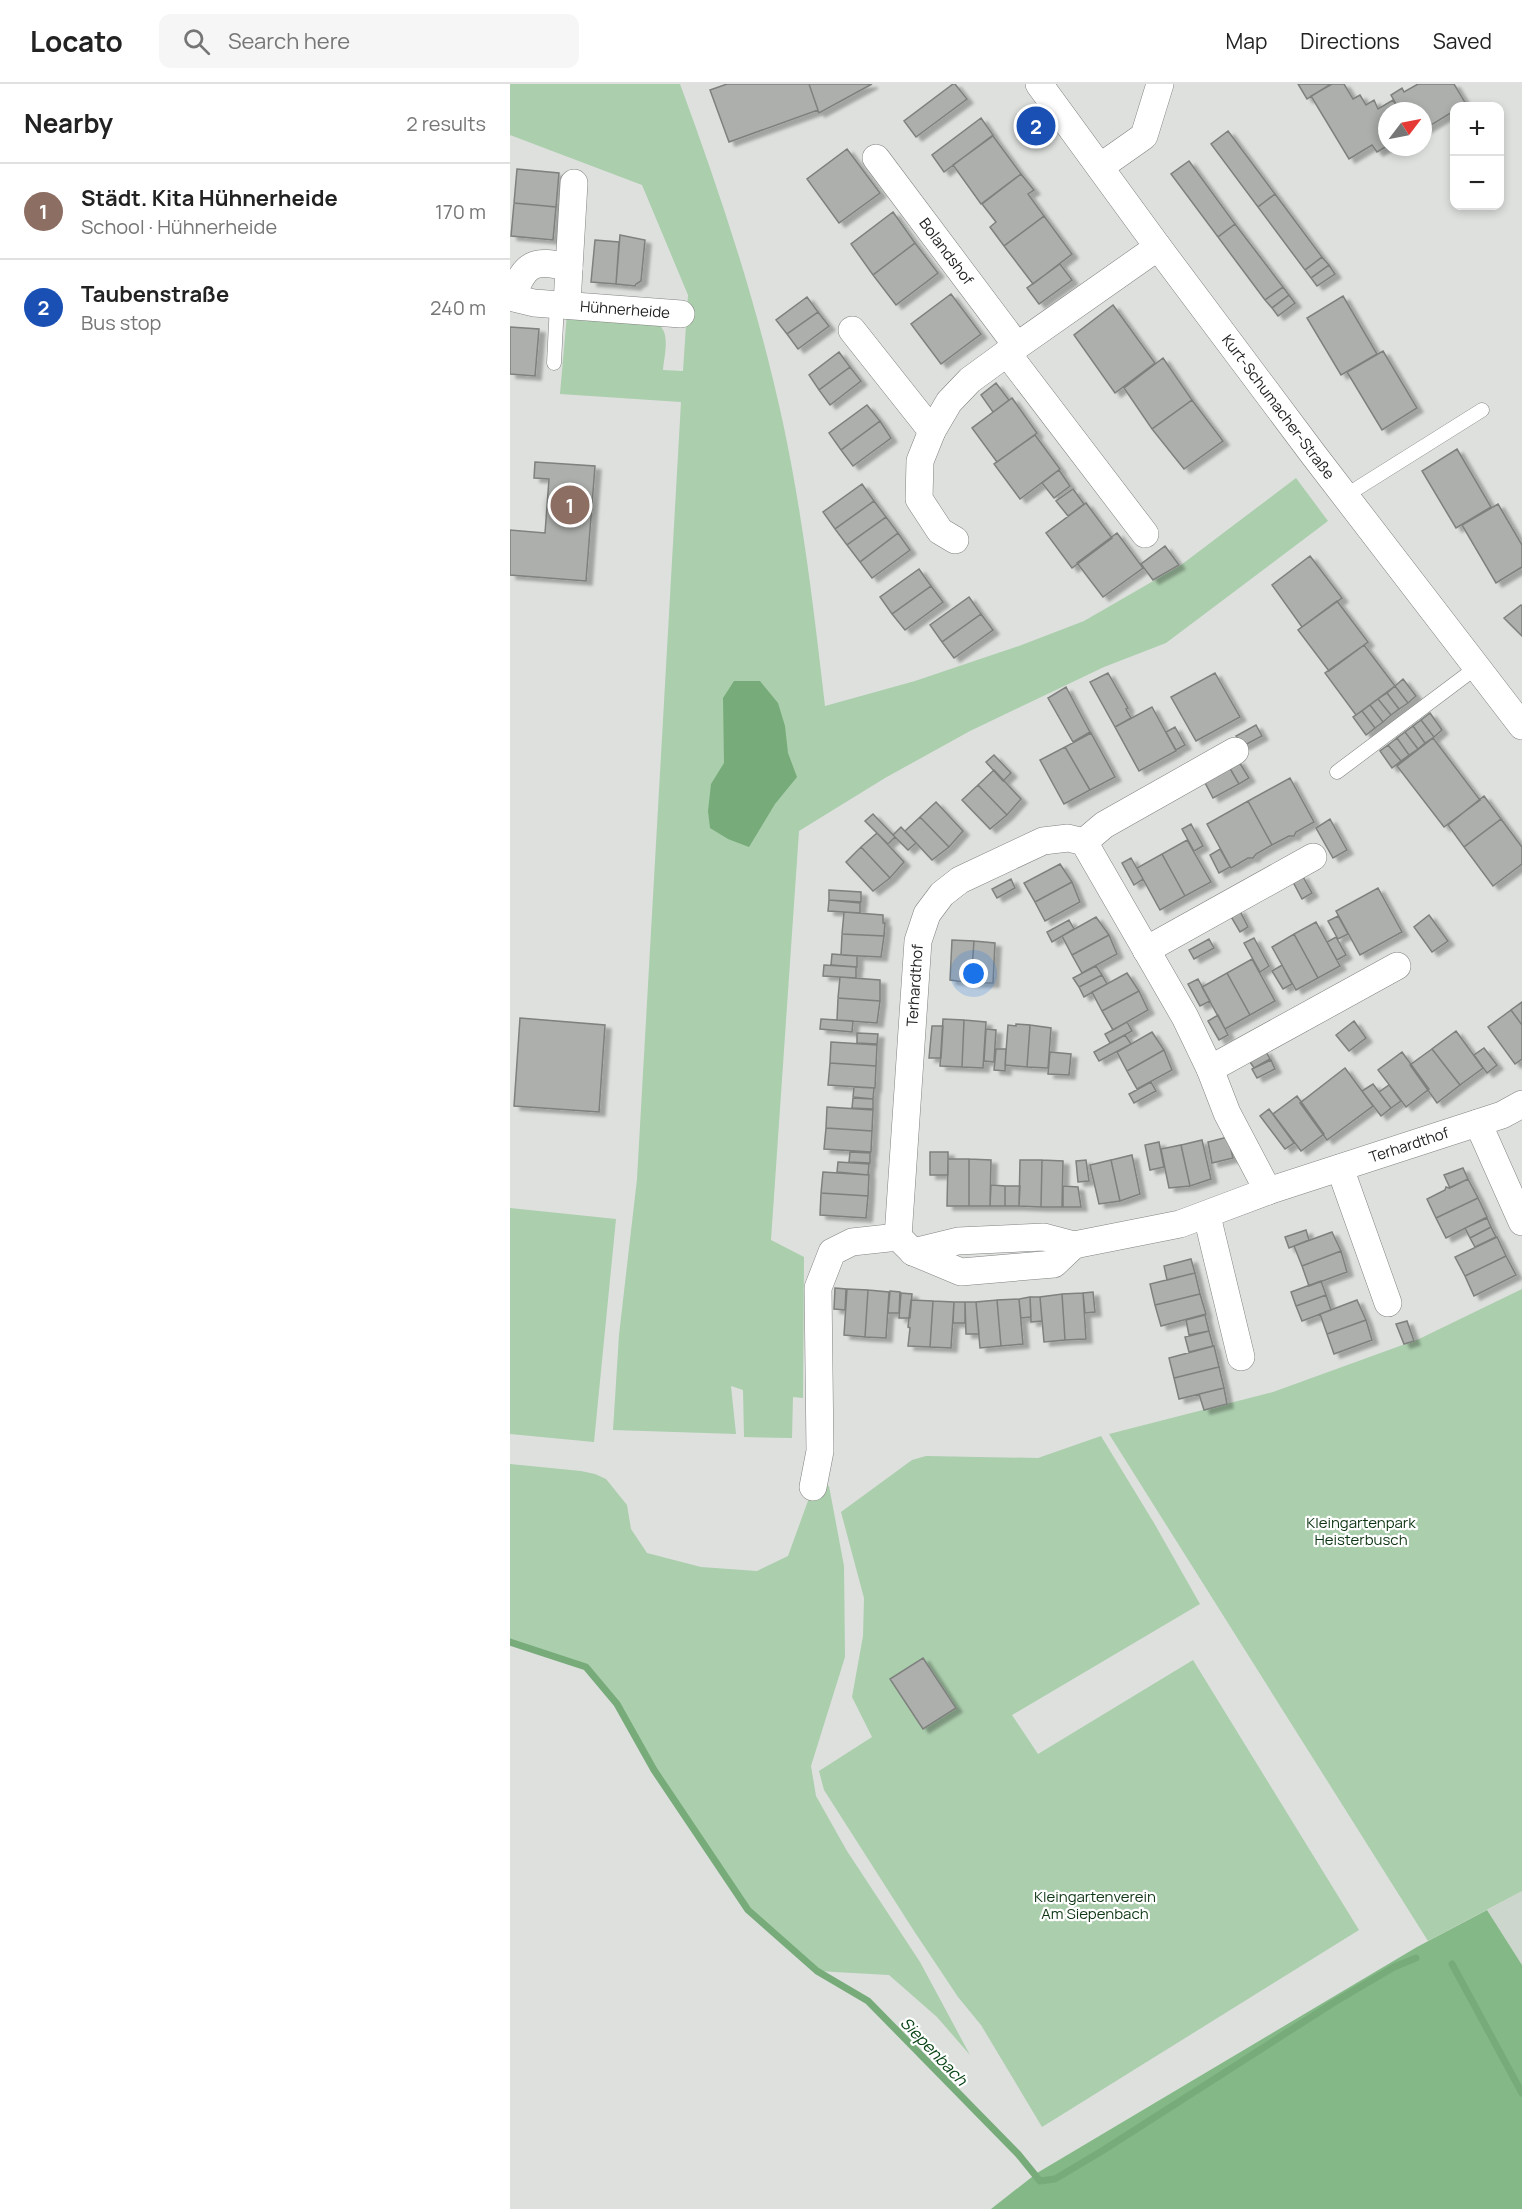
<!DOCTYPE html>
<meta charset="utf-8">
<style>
body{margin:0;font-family:Manrope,sans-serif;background:#f6f6f6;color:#222}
.controls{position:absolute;right:18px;top:18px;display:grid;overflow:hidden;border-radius:12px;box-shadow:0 3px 9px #0003}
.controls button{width:54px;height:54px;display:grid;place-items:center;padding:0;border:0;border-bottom:2px solid #e0e0e0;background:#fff;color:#222;font:30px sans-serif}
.compass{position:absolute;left:868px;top:18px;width:54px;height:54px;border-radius:50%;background:#fff;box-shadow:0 3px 9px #0003;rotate:58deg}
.you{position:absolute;left:464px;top:890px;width:21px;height:21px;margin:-15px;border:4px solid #fff;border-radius:50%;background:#1a73e8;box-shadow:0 0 0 9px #1a73e833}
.badge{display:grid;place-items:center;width:39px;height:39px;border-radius:50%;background:#db2777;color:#fff;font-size:20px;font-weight:700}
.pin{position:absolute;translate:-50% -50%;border:3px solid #fff;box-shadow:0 2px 6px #0006}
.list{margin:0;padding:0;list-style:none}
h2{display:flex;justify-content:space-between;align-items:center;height:78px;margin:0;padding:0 24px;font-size:26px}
h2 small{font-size:20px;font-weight:400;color:#767676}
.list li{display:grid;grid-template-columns:39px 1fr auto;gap:18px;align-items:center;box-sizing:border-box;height:96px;padding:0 24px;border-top:2px solid #e0e0e0}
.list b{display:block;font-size:22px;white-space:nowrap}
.list p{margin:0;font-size:20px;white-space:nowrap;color:#767676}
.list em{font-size:20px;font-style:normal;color:#767676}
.icon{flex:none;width:33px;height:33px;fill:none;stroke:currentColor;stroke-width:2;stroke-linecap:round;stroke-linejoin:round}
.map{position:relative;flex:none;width:1012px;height:2125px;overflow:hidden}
header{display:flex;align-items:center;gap:36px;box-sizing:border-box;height:84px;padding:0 30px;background:#fff;border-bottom:2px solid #e0e0e0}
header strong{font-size:28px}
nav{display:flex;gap:33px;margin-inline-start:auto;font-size:21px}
.search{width:420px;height:54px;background:#f6f6f6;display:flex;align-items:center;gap:15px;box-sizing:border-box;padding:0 21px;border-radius:12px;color:#767676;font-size:22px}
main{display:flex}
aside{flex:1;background:#fff}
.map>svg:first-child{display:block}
.built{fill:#cdd6cd}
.green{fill:#abcead}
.forest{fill:#84b987}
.water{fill:#77ac7a}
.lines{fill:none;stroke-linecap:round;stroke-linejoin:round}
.stream{stroke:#77ac7a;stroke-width:7}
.building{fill:#acafac;stroke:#7e817e;stroke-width:1.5;filter:url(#shadow)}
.lane-casing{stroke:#808380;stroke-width:15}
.street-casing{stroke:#808380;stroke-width:28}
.lane{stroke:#fff;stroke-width:14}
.street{stroke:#fff;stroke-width:27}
.labels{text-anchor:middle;stroke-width:4.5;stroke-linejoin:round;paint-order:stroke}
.street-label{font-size:15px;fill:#212221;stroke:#fff}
.park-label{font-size:15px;fill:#0f3614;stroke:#fff}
.water-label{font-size:16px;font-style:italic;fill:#084414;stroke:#fff}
</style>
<header>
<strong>Locato</strong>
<div class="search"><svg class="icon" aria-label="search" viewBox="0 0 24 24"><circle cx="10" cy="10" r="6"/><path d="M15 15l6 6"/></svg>Search here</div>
<nav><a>Map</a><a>Directions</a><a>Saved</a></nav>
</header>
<main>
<aside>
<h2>Nearby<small>2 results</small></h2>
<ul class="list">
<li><span class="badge" style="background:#8d6e63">1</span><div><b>Städt. Kita Hühnerheide</b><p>School · Hühnerheide</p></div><em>170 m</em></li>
<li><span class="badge" style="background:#1a4fb4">2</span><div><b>Taubenstraße</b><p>Bus stop</p></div><em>240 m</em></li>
</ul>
</aside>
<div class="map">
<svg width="1012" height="2125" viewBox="0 0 1012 2125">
<defs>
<filter id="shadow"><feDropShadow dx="6" dy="4" stdDeviation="1.5" flood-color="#0004"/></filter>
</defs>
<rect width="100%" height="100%" fill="#dde0dd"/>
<path class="built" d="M1012,1807V1881L977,1826Z"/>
<path class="green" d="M0,0H170C211,111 248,223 273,339C293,433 304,527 315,622L405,597L509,562L574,537L671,481L786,394L818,437L656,559L594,583L460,647L375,694L289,747L261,1156L294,1173L293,1314L283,1313L282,1354L234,1353L233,1306L221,1302L226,1350L103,1346L109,1251L127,1095L171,318L50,310L57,230L148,240C161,249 154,272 153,286L173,287L178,211L132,101L0,51Z
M0,1124L106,1135L84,1358L0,1350Z
M1012,1205V1807L918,1857L599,1350L763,1308L909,1255Z
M591,1352L644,1439L690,1520L502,1631L528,1670L683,1576L849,1846L532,2043L471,1941L448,1913L404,1847L314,1706L309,1687L362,1653L342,1613L353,1552L354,1514L331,1428L402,1376L416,1372L528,1374Z
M0,1380L71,1387L85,1390L96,1395L117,1421L121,1445L137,1469L191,1483L247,1487L278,1472L303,1403L319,1402L334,1482L335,1573L301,1682L306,1712L337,1767L410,1878L460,1971L427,1933L379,1891L307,1887L238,1826L144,1686L107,1620L77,1583L0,1556Z"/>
<path class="forest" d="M977,1826L1012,1881V2125H481L527,2089L907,1863Z"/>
<path class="water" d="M224,597H250L268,619L275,642L278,669L287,693L265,720L239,763L218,755L200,744L198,727L201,700L214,679L213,614Z"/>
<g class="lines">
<path class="stream" d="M0,1558L76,1583L107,1620L144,1686L238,1826L307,1887L358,1917L508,2070L530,2097L545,2095L592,2067L823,1919L884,1883L906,1874
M942,1880L1012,2009"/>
</g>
<path class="building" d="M217,0H299L308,26L219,58L200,6Z
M299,0H362L309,29Z
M443,0H445L457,15L406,53L394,37Z
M788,0H821L797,15Z
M822,0H834L843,15L850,11L856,21L864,16L868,25L883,16L889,27H877V62L867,68L862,61L839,75L801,12Z
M908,0H944L956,20L952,22H944V27L913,46V27H890L881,11L892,4L894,8Z
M471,34L483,51L434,88L422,71Z
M718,47L765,110L748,123L701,60Z
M483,52L511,90L471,120L443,81Z
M337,65L370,109L329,139L297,95Z
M679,77L725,140L708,153L661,90Z
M7,85L49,89L46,123L4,119Z
M511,90L524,106L518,110L534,132L494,162L480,143L486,138L472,120Z
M765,110L812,173L795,186L748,123Z
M4,119L46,123L43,156L1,152Z
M383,128L405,159L363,191L341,160Z
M534,132L562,170L523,200L494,162Z
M725,140L773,203L755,216L708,153Z
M110,151L135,156L131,197L126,200L125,202L106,200Z
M85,156L109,158L106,200L81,198Z
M405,159L428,189L386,221L363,191Z
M812,173L819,181L801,194L795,186Z
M550,180L562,196L529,220L517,204Z
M819,181L825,190L807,202L801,194Z
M773,203L779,211L762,224L755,216Z
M441,210L471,250L431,280L401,240Z
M779,211L785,219L768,232L762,224Z
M833,212L867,270L831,291L797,234Z
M297,213L308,228L277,250L266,236Z
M603,221L645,279L605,309L564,251Z
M308,228L319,242L288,265L277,250Z
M0,243L29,245L25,292L0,290Z
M873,267L907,324L872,346L837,288Z
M329,268L340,283L309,306L299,291Z
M653,274L682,316L642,345L614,304Z
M340,283L351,297L320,321L309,306Z
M486,299L499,316L483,328L471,311Z
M502,314L527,349L487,378L462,344Z
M682,316L713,357L674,385L642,345Z
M357,321L370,337L331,366L319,349Z
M370,337L381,354L343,382L331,366Z
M525,351L550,385L510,415L484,380Z
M947,365L981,423L946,444L912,387Z
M25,378L85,382L76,497L0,491V446L35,449L39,395L24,394Z
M549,386L560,402L544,414L532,399Z
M352,400L364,417L325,445L313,428Z
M563,405L574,420L558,432L546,417Z
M364,417L376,433L337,461L325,445Z
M576,419L602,454L562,484L536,449Z
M988,420L1012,461V483L986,499L952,441Z
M376,433L388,449L350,478L337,461Z
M388,449L400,466L362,494L350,478Z
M607,449L633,484L593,513L567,479Z
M655,462L669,481L643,496L631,480Z
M800,472L832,514L792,543L762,501Z
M409,485L421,502L382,530L370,513Z
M421,502L433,518L395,546L382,530Z
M459,513L471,530L432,558L420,541Z
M827,517L858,558L819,587L788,546Z
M1011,521L1012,522V552L994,534Z
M471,530L483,546L444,574L432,558Z
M854,561L885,602L846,631L815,589Z
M598,589L618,624L616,625L621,634L605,643L580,598Z
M705,589L730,633L686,657L661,613Z
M893,595L906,612L898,619L885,602Z
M885,602L898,619L889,625L877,609Z
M556,603L580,648L563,658L538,614Z
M877,609L889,625L881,631L868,615Z
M868,615L881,631L873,638L860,621Z
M860,621L873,638L865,644L852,627Z
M642,623L666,667L629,687L605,643Z
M852,627L865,644L856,651L843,633Z
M920,629L932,646L924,653L911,636Z
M911,636L924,653L915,659L903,642Z
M746,641L752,652L733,662L726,652Z
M903,642L915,659L908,665L895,648Z
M665,643L675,661L666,666L656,648Z
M895,648L908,665L899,671L887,654Z
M581,649L605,693L580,706L555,663Z
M887,654L899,671L891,677L878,661Z
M923,654L970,716L934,743L887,682Z
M878,661L891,677L882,684L870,667Z
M555,663L580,706L554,720L530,676Z
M484,671L501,689L493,697L476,678Z
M728,676L739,694L729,700L718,681Z
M718,681L729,700L703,714L693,695Z
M484,686L511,715L497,731L468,701Z
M780,694L804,738L786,748L784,752H779L762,761L738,717Z
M468,701L497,731L480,745L452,716Z
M974,712L991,735L954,763L938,741Z
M738,717L762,761L746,770L743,774H738L721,784L697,740Z
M426,718L453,747L439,763L410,733Z
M363,730L385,753L378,760L355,737Z
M410,733L439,763L422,776L395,747Z
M820,735L837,766L823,774L806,744Z
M991,735L1012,763V780L983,802L954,763Z
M681,740L693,762L684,767L672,745Z
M391,743L406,759L398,766L383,751Z
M367,749L394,778L380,794L351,763Z
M677,756L701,798L675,812L652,770Z
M351,763L380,794L363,807L336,778Z
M710,765L720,783L709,789L700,771Z
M652,770L675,812L650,826L627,784Z
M621,774L633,795L624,801L612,779Z
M550,780L562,798L525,818L514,799Z
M792,791L802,809L792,815L782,796Z
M501,795L505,804L487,814L482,805Z
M562,798L570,818L535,837L525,818Z
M868,804L892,848L850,871L826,827Z
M319,806L351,808V818L319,816Z
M319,816L350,819V829L318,827Z
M729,825L738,843L730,848L720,831Z
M334,828L373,831V839H375L374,852L332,850Z
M919,831L938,857L922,868L904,843Z
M828,832L838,850L828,855L818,837Z
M586,833L599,851L562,871L552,852Z
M559,836L564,845L542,858L537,848Z
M806,838L830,882L808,894L784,850Z
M332,850L374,852L371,873L331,871Z
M784,850L808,894L786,906L762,863Z
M599,851L607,870L572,889L562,871Z
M826,853L836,871L827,876L817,858Z
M744,854L759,882L750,888L734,859Z
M699,855L704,864L684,875L679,866Z
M442,856L464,857L461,899L440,896Z
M464,857L485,859L483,899H461Z
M322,870L347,872V883L321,881Z
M742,875L765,917L740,931L717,889Z
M314,881L346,883V894L313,892Z
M772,881L782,900L773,905L762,887Z
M586,882L592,891L569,903L563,894Z
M617,889L629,907L592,927L582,908Z
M717,889L740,931L715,945L692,903Z
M592,891L597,900L574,913L569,903Z
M330,893L370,896V917L328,914Z
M688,895L700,917L690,922L678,900Z
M629,907L638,926L603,946L592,927Z
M328,914L370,917L367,939L327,936Z
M1012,918V941L1001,926Z
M1001,926L1012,941V975L1005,980L978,943Z
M708,931L718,951L709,956L698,937Z
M10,934L95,941L89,1028L4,1022Z
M311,935L343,937L342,948L310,945Z
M433,935L454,936L452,983L430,982Z
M454,936L476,938L473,984L452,983Z
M844,937L856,954L839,967L826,951Z
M617,938L622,947L600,959L595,950Z
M506,940L520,941L517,983L495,981L498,941L506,942Z
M520,941L541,944L538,984L517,983Z
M422,942H433L431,974H419Z
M476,945L486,946L484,978L474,977Z
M946,947L973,984L950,1001L922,965Z
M642,948L654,966L617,987L607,968Z
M347,949L368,950L367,960L347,959Z
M615,951L621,960L589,977L584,968Z
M321,958L367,961L366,982L320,979Z
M974,964L987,981L977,989L964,971Z
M486,965H496L495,987L484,986Z
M922,965L950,1001L927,1019L900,981Z
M654,966L662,986L627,1005L617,987Z
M755,966L760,975L744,984L738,975Z
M540,968L561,970L559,991L538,990Z
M892,968L919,1005L896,1023L868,986Z
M761,976L765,985L747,994L742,985Z
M320,979L366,982L365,1004L318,1001Z
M835,984L863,1022L817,1056L790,1019Z
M641,998L646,1007L624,1019L619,1010Z
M863,1000L881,1024L871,1032L852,1007Z
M879,1001L891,1017L881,1024L869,1008Z
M344,1003L364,1004L363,1015L343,1013Z
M787,1012L814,1050L791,1067L763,1030Z
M343,1014L363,1015V1025L342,1024Z
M317,1023L363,1026L362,1047L316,1044Z
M759,1025L784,1059L775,1065L750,1032Z
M316,1044L362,1047L361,1068L314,1065Z
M718,1053L723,1074L702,1079L698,1058Z
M692,1056L701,1095L680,1102L671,1061Z
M649,1058L654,1083L640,1086L635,1061Z
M671,1061L680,1102L659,1104L651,1065Z
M340,1068L360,1069V1079L339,1078Z
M420,1068H438V1091H420Z
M622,1071L630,1110L610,1117L601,1076Z
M438,1075H459V1122H437Z
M459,1075L481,1076L480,1122H459Z
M510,1076H532L531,1123L509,1122Z
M532,1076L553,1077L552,1123H531Z
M576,1076L579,1097L568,1098L566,1077Z
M601,1076L610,1117L589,1120L580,1081Z
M328,1078L359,1080L358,1091L327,1088Z
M953,1084L958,1095L940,1104L934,1091Z
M313,1088L359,1091L358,1112L311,1109Z
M958,1095L968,1114L926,1134L917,1115L935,1106L936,1103L939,1104Z
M481,1101L495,1102V1122H480Z
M495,1102H510L509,1122H495Z
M553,1102L568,1103L571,1123H553Z
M311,1109L358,1112L356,1134L310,1131Z
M968,1114L977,1133L936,1154L926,1134Z
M977,1134L981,1143L960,1154L955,1144Z
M981,1143L986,1153L965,1163L960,1154Z
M796,1146L799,1156L779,1164L775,1153Z
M822,1148L831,1167L792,1182L784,1162Z
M987,1153L996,1172L955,1192L945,1173Z
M831,1167L837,1188L799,1202L792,1182Z
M996,1172L1006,1191L964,1212L955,1192Z
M681,1175L685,1189L657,1196L654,1182Z
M685,1189L690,1210L645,1221L640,1200Z
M811,1197L816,1211L786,1222L781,1208Z
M325,1204L336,1205L335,1226L324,1225Z
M337,1205L358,1206L355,1253L334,1251Z
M358,1206L379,1208L376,1254L355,1253Z
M380,1207L390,1208L389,1229H378Z
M583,1208L585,1228L575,1229L573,1209Z
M391,1209L402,1210L400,1234H389Z
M573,1209L576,1255L555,1256L552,1210Z
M552,1210L555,1256L534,1258L530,1213Z
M690,1210L696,1230L651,1242L645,1221Z
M816,1211L821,1226L792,1237L786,1222Z
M520,1213L521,1233L511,1234L509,1215Z
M520,1213H530L532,1237L521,1238Z
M509,1215L513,1260L491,1262L487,1216Z
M401,1216L423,1217L420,1263L398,1262L400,1244L398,1243Z
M487,1216L491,1262L470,1264L466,1218Z
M847,1216L856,1236L817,1250L810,1230Z
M423,1217L444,1218L441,1264L420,1263Z
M444,1218H455V1239H443Z
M455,1218H466L469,1250H456Z
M695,1231L699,1247L679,1251L676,1236Z
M856,1236L862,1256L824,1270L817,1250Z
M897,1237L904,1257L894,1260L886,1240Z
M699,1247L703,1262L679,1268L675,1253Z
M704,1262L709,1283L664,1294L659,1274Z
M709,1283L714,1304L669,1315L664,1294Z
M714,1304L717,1320L694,1326L689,1310Z
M413,1574L446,1624L413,1645L380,1595Z"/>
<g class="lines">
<defs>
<path id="lane" d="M44,279L47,220
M835,412L972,326
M827,688L967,583"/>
<g id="street">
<path id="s1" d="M529,0L648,163L803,370L1012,642"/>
<path id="s2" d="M366,74L507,262"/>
<path d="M590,83L634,52L650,0"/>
<path d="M59,184L64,99"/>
<path id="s3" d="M0,213L24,219L171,230"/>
<path d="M2,213C15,179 24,174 59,184L57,221"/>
<path d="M342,246L422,347"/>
<path d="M497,269L635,450"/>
<path d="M445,456L430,447L409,415L410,377L422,347L439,318L460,296L497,269L648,163"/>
<path d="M574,758L594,741L725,667"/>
<path d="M636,866L803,773"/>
<path d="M700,985L887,882"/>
<path d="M968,1039L1012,1138"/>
<path d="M830,1084L878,1219"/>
<path d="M697,1132L731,1273"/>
<path id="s4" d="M388,1153L408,857L417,830L432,810L450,796L533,757L558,754L574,758L675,933L700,985L717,1029L758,1107"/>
<path d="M403,1168L451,1188L544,1180L564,1161"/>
<path id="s5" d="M303,1403L310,1367L308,1204L322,1168L342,1158L388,1153L403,1168L448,1157L534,1153L564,1161L670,1140L758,1107L992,1031L1012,1020"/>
</g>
</defs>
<use href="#lane" class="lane-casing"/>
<use href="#street" class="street-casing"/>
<use href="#lane" class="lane"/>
<use href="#street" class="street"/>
</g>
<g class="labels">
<g class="street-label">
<text dy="5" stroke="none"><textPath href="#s2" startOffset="117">Bolandshof</textPath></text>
<text dy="5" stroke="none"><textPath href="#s3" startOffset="116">Hühnerheide</textPath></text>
<text dy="5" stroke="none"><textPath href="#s1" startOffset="402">Kurt-Schumacher-Straße</textPath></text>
<text dy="5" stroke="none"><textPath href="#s4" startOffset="252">Terhardthof</textPath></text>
<text dy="5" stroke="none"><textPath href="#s5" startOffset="842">Terhardthof</textPath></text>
</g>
<g class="park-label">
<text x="851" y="1444">Kleingartenpark<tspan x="851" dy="17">Heisterbusch</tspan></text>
<text x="585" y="1818">Kleingartenverein<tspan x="585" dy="17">Am Siepenbach</tspan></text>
</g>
<g class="water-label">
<text transform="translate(424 1967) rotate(46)" y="6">Siepenbach</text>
</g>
</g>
</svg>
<div class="controls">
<button>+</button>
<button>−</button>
</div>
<svg class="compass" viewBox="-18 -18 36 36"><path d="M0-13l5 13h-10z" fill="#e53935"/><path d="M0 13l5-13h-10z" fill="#767676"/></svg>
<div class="you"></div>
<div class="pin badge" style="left:60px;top:421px;background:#8d6e63">1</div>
<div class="pin badge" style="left:526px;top:42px;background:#1a4fb4">2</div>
</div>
</main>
